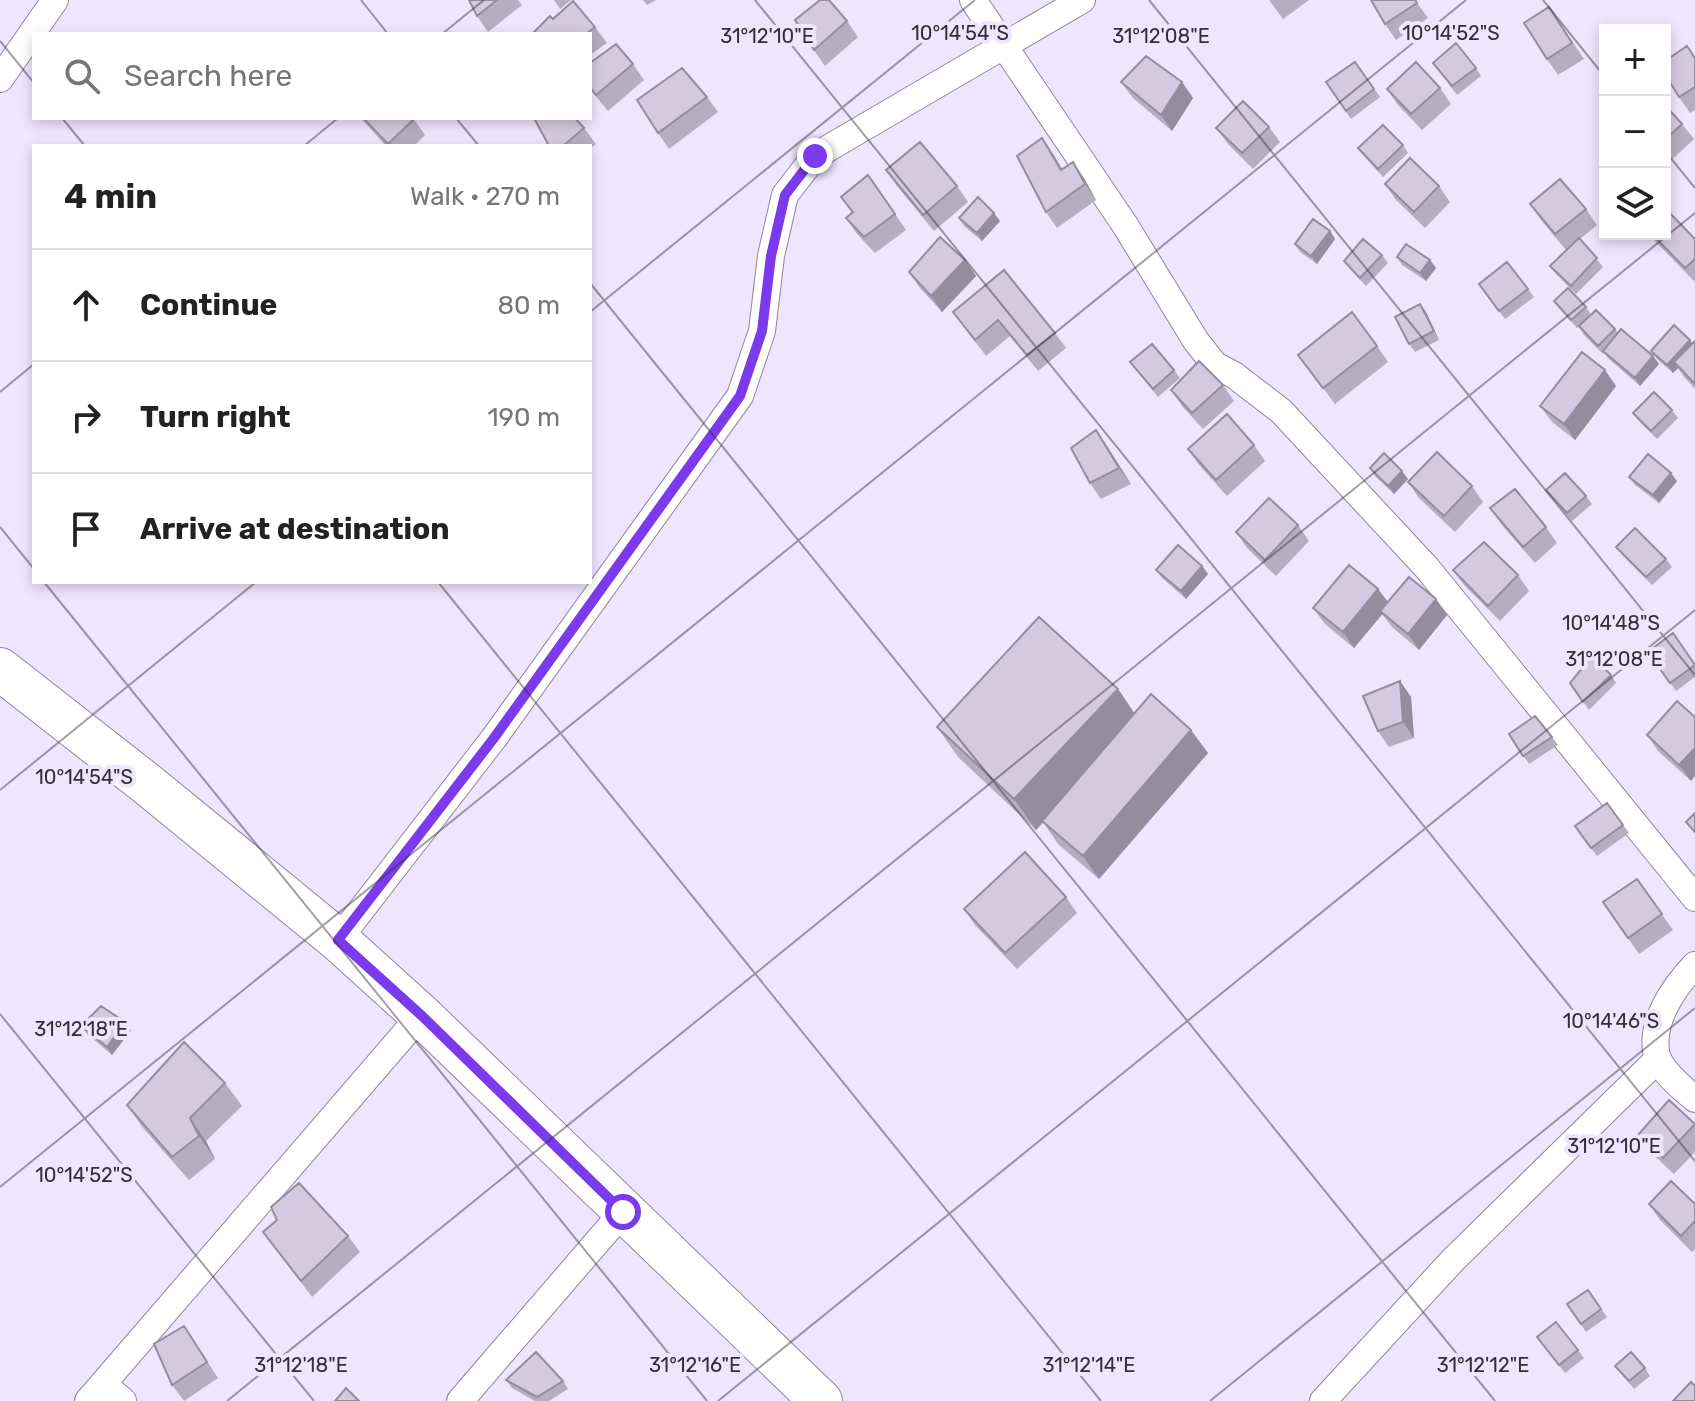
<!DOCTYPE html>
<meta charset="utf-8">
<style>
body{margin:0;font-family:Rubik,sans-serif;background:#f6f6f6;color:#222}
.controls{position:absolute;right:24px;top:24px;display:grid;overflow:hidden;border-radius:0px;box-shadow:0 4px 12px #0003}
.controls button{width:72px;height:72px;display:grid;place-items:center;padding:0;border:0;border-bottom:2px solid #e0e0e0;background:#fff;color:#222;font:40px sans-serif}
.stop{position:absolute;width:24px;height:24px;margin:-18px;border:6px solid #7c3aed;border-radius:50%;background:#fff}
.stop.end{background:#7c3aed;border-color:#fff;box-shadow:0 2px 8px #0008}
.list{margin:0;padding:0;list-style:none}
h2{display:flex;justify-content:space-between;align-items:center;height:104px;margin:0;padding:0 32px;font-size:34px}
h2 small{font-size:26px;font-weight:400;color:#767676}
.list li{display:grid;grid-template-columns:52px 1fr auto;gap:24px;align-items:center;box-sizing:border-box;height:112px;padding:0 32px;border-top:2px solid #e0e0e0}
.list b{display:block;font-size:30px;white-space:nowrap}
.list em{font-size:26px;font-style:normal;color:#767676}
.icon{flex:none;width:44px;height:44px;fill:none;stroke:currentColor;stroke-width:2;stroke-linecap:round;stroke-linejoin:round}
.map{position:relative;flex:none;width:1695px;height:1401px;overflow:hidden}
.search{position:absolute;background:#fff;box-shadow:0 4px 12px #0003;left:32px;top:32px;width:560px;height:88px;display:flex;align-items:center;gap:20px;box-sizing:border-box;padding:0 28px;border-radius:0px;color:#767676;font-size:30px}
.panel{position:absolute;background:#fff;box-shadow:0 4px 12px #0003;left:32px;top:144px;width:560px;height:440px;border-radius:0px}
.map>svg:first-child{display:block}
.lines{fill:none;stroke-linecap:round;stroke-linejoin:round}
.street-casing{stroke:#8f869d;stroke-width:28}
.primary-casing{stroke:#8f869d;stroke-width:44}
.street{stroke:#fff;stroke-width:26}
.primary{stroke:#fff;stroke-width:42}
.wall{fill:#b5aec2}
.shaded-wall{fill:#948d9e}
.building{fill:#d3cae2;stroke:#948d9e;stroke-width:2}
.route{stroke:#7c3aed;stroke-width:10}
.ticks{fill:none;stroke:#322f38;stroke-width:2;stroke-opacity:0.45}
.ticks-label{font-size:20px;text-anchor:middle;fill:#322f38;stroke:#eee5fe;stroke-width:8;stroke-linejoin:round;paint-order:stroke}
</style>
<div class="map">
<svg width="1695" height="1401" viewBox="0 0 1695 1401">
<rect width="100%" height="100%" fill="#eee5fe"/>
<g class="lines">
<defs>
<path id="street" d="M973,0L1125,225L1196,341L1215,365L1234,375L1281,411L1427,568L1695,898
M0,79L55,0
M338,940L494,738L740,396L762,331L771,256L785,195L815,156L1082,0
M1695,965C1673,988 1649,1023 1657,1056C1662,1072 1683,1089 1695,1099
M103,1384L123,1401
M88,1401L421,1015
M460,1401L623,1212
M1323,1401L1453,1260L1658,1059"/>
<path id="primary" d="M0,669L147,784L338,940L421,1015L821,1401"/>
</defs>
<use href="#street" class="street-casing"/>
<use href="#primary" class="primary-casing"/>
<use href="#street" class="street"/>
<use href="#primary" class="primary"/>
</g>
<path class="wall" d="M469,0H518L522,5L488,32L477,16Z
M554,0H571L560,9Z
M643,0H656L647,5Z
M1269,0H1309L1283,19Z
M1415,0L1428,18L1396,40L1385,24Z
M1549,7L1584,59L1558,75L1547,59Z
M553,19L595,27L607,43L590,55V34H533Z
M847,21L858,37L825,66L814,50Z
M1695,57V110L1690,113L1679,97Z
M1355,62L1380,97L1351,119L1326,82Z
M590,63L633,64L644,80L608,111L590,89Z
M1433,63L1476,68L1481,76L1457,95Z
M1121,82H1182L1193,98L1172,131L1133,98Z
M1440,88L1451,104L1422,130L1398,105L1387,89Z
M707,97L718,112L669,149L658,133Z
M1665,105L1682,124L1694,139L1665,166Z
M361,118H413L425,135L414,146H386Z
M1269,127L1280,142L1253,169L1228,144L1216,128Z
M584,128L596,144L590,149V146H549Z
M1403,145L1408,153L1383,177L1364,156L1358,148Z
M1053,154L1062,169L1084,178L1096,200L1057,228L1046,212Z
M886,170L957,186L968,202L934,231L897,186Z
M868,175L906,230L875,253L857,234L846,218L852,213L841,197Z
M1385,184L1439,186L1450,202L1425,228L1396,200Z
M1530,204L1586,209L1597,225L1580,239L1603,267L1576,294L1556,274L1550,266L1566,250L1541,220Z
M959,218L1000,221L982,241L964,226Z
M1330,231L1335,239L1317,264L1300,252L1295,244Z
M1648,234H1665L1695,239V282Z
M1382,255L1388,263L1366,286L1350,269L1344,261Z
M1397,257L1436,268L1426,281L1402,265Z
M965,260L976,276L942,312L920,288L909,272Z
M1004,270L1055,333L1066,348L1038,371L1010,336L986,356L953,312Z
M1528,289L1534,297L1505,319L1484,292Z
M1554,301L1586,307L1591,315L1615,329L1618,333L1653,356L1659,364L1640,386L1609,359L1604,353L1603,354L1584,335L1579,327L1577,328Z
M1420,304L1426,312L1439,340L1415,352L1409,344Z
M1695,341V389L1685,378L1678,368L1673,373L1657,359L1651,351L1693,344Z
M1377,346L1388,362L1335,404L1298,355Z
M1130,362L1174,370L1180,378L1158,397Z
M1223,385L1234,401L1203,429L1182,406L1171,390Z
M1616,386L1575,440L1552,422L1540,406Z
M1672,410L1678,418L1657,439L1639,421L1633,413Z
M1096,430L1131,484L1101,499L1090,483Z
M1254,445L1265,461L1227,496L1199,465L1188,449Z
M1370,468L1408,479L1394,494L1375,476Z
M1629,477L1677,481L1659,503L1635,485Z
M1408,482L1472,486L1483,502L1455,532L1419,498Z
M1546,490L1586,496L1592,504L1572,521Z
M1490,508L1546,527L1557,543L1535,563L1501,524Z
M1298,525L1309,541L1276,576L1247,548L1236,532Z
M1616,547L1666,559L1672,567L1652,585L1622,555Z
M1202,566L1208,574L1186,599L1162,578L1156,570Z
M1453,570L1518,575L1529,591L1500,621L1465,586Z
M1378,589L1388,602L1447,615L1419,650L1392,627L1382,614L1354,648L1325,624L1313,608Z
M1648,652L1695,665V677L1676,691Z
M1611,675L1616,683L1589,710L1570,683Z
M1400,681L1411,697L1414,738L1389,747L1378,731Z
M1118,689L1134,713L1208,753L1099,879L1058,844L1043,822L1036,830L958,757L937,727Z
M1695,717L1691,781L1658,751L1647,735Z
M1509,734L1552,737L1558,745L1529,764Z
M1607,803L1629,833L1597,856L1575,826Z
M1637,879L1673,930L1639,954L1603,902Z
M1066,897L1077,913L1017,969L975,925L964,909Z
M81,1026L131,1030L112,1055L87,1034Z
M225,1083L242,1106L206,1141L215,1159L189,1180L143,1128L127,1105Z
M1695,1124V1152L1674,1174L1649,1151L1638,1135Z
M1649,1204H1695V1249L1692,1252L1660,1220Z
M263,1232L348,1236L360,1252L312,1297Z
M1588,1290L1607,1317L1586,1332L1567,1304Z
M184,1326L218,1378L184,1401L172,1385Z
M1543,1345L1578,1350L1584,1358L1565,1373Z
M1615,1366L1645,1368L1650,1376L1634,1389Z
M506,1380L563,1381L568,1389L549,1401H535L512,1388Z"/>
<path class="shaded-wall" d="M1182,82L1193,98L1172,131L1161,115Z
M1042,138L1053,154L1072,186L1061,170Z
M1073,162L1084,178L1096,200L1085,184Z
M994,213L1000,221L982,241L977,233Z
M1330,231L1335,239L1317,264L1311,256Z
M965,260L976,276L942,312L931,296Z
M1430,260L1436,268L1426,281L1420,273Z
M1420,304L1426,312L1439,340L1434,331Z
M1690,340L1695,347L1674,362L1678,368L1673,373L1667,365Z
M1653,356L1659,364L1640,386L1635,378Z
M1605,370L1616,386L1575,440L1564,424Z
M1096,430L1107,446L1131,484L1119,468Z
M1402,471L1408,479L1394,494L1388,486Z
M1671,473L1677,481L1659,503L1653,495Z
M1202,566L1208,574L1186,599L1181,591Z
M1378,589L1390,605L1354,648L1343,632Z
M1436,599L1447,615L1419,650L1408,634Z
M1400,681L1411,697L1414,738L1403,722Z
M1118,689L1139,720L1036,830L1014,799Z
M1191,730L1208,753L1099,879L1083,856Z
M1695,748V776L1691,781L1679,765Z
M125,1022L131,1030L112,1055L107,1047Z
M190,1118L206,1141L215,1159L199,1136Z"/>
<path class="building" d="M469,0H497L477,16Z
M820,0H829L847,21L814,50L795,20Z
M1371,0H1415L1417,3L1385,24Z
M573,1L595,27L586,34H534L533,33L550,16L553,19Z
M1549,7L1572,43L1547,59L1524,23Z
M1456,43L1476,68L1452,86L1433,63Z
M616,44L633,64L596,95L590,87V63Z
M1687,46L1695,58V87L1679,97L1665,74V61Z
M1146,56L1182,82L1161,115L1121,82Z
M1355,62L1374,89L1346,111L1326,82Z
M1416,62L1440,88L1411,114L1387,89Z
M682,68L707,97L658,133L637,100Z
M1243,101L1269,127L1242,153L1216,128Z
M1665,105L1682,124L1665,140Z
M363,118H413L414,119L388,144Z
M534,118H575L584,128L563,146H549Z
M1383,125L1403,145L1378,169L1358,148Z
M1042,138L1061,170L1073,162L1085,184L1046,212L1017,156Z
M920,142L957,186L923,215L886,170Z
M1410,158L1439,186L1414,212L1385,184Z
M868,175L895,214L864,237L846,218L853,212L841,197Z
M1560,179L1586,209L1555,234L1530,204Z
M978,197L994,213L977,233L959,218Z
M1665,208L1695,239V259L1685,268L1652,234H1665Z
M1313,219L1330,231L1311,256L1295,244Z
M940,237L965,260L931,296L909,272Z
M1579,238L1597,258L1571,286L1550,266Z
M1363,239L1382,255L1360,278L1344,261Z
M1406,244L1430,260L1420,273L1397,257Z
M1507,262L1528,289L1499,311L1479,284Z
M1004,270L1055,333L1027,355L998,320L975,340L953,312Z
M1568,288L1586,307L1571,320L1554,301Z
M1420,304L1434,331L1409,344L1395,317Z
M1596,310L1615,329L1598,346L1579,326Z
M1352,312L1377,346L1323,388L1298,355Z
M1674,325L1690,340L1667,365L1651,351Z
M1621,329L1653,356L1635,378L1603,351Z
M1695,341V384L1674,362Z
M1152,344L1174,370L1153,389L1130,362Z
M1582,352L1605,370L1564,424L1540,406Z
M1199,361L1223,385L1192,413L1171,390Z
M1654,392L1672,410L1651,431L1633,413Z
M1227,414L1254,445L1216,480L1188,449Z
M1096,430L1119,468L1090,483L1071,448Z
M1437,452L1472,486L1444,516L1408,482Z
M1384,453L1402,471L1388,486L1370,468Z
M1648,454L1671,473L1653,495L1629,477Z
M1565,473L1586,496L1567,513L1546,490Z
M1515,489L1546,527L1523,547L1490,508Z
M1269,498L1298,525L1265,560L1236,532Z
M1635,528L1666,559L1646,577L1616,547Z
M1484,542L1518,575L1488,606L1453,570Z
M1178,545L1202,566L1181,591L1156,570Z
M1349,565L1378,589L1343,632L1313,608Z
M1409,577L1436,599L1408,634L1380,611Z
M1039,617L1118,689L1014,799L937,727Z
M1673,633L1695,665L1670,683L1648,652Z
M1592,656L1611,675L1583,702L1570,683Z
M1400,681L1403,722L1378,731L1363,696Z
M1151,694L1191,730L1083,856L1042,821Z
M1677,701L1695,717V748L1679,765L1647,735Z
M1535,716L1552,737L1523,756L1509,734Z
M1607,803L1623,825L1591,848L1575,826Z
M1695,813V832L1686,822Z
M1025,852L1066,897L1005,953L964,909Z
M1637,879L1662,914L1628,938L1603,902Z
M101,1006L125,1022L107,1047L81,1026Z
M184,1042L225,1083L190,1118L199,1136L172,1157L127,1105Z
M1669,1100L1695,1124L1663,1158L1638,1135Z
M1671,1181L1695,1204V1221L1681,1236L1649,1204Z
M299,1183L348,1236L301,1281L263,1232L277,1220L271,1207Z
M1588,1290L1601,1309L1581,1324L1567,1304Z
M1556,1322L1578,1350L1559,1365L1537,1337Z
M184,1326L207,1362L172,1385L154,1344Z
M536,1352L563,1381L537,1397L506,1380Z
M1631,1352L1645,1368L1629,1381L1615,1366Z
M1691,1382L1695,1386V1401H1673Z
M346,1388L359,1401H335Z"/>
<g class="lines">
<path class="route" d="M623,1212L421,1015L338,940L494,738L740,396L762,331L771,256L785,195L815,156"/>
</g>
<path class="ticks" d="M361,0L388,34M755,0L1695,1161M1149,0L1695,675M1543,0L1605,77M442,34L484,0M0,41L34,83M62,118L85,146M456,118L479,146M304,146L338,118M1665,151L1695,188M590,283L1495,1401M590,312L975,0M0,392L34,364M0,527L34,569M44,582L707,1401M438,582L1101,1401M0,790L256,582M0,1014L314,1401M0,1187L1466,0M227,1401L1695,213M718,1401L1695,610M1210,1401L1695,1008"/>
<g class="ticks-label">
<text x="960" y="40">10°14'54"S</text>
<text x="1451" y="40">10°14'52"S</text>
<text x="767" y="43">31°12'10"E</text>
<text x="1161" y="43">31°12'08"E</text>
<text x="1611" y="630">10°14'48"S</text>
<text x="1614" y="666">31°12'08"E</text>
<text x="84" y="784">10°14'54"S</text>
<text x="1611" y="1028">10°14'46"S</text>
<text x="81" y="1036">31°12'18"E</text>
<text x="1614" y="1153">31°12'10"E</text>
<text x="84" y="1182">10°14'52"S</text>
<text x="301" y="1372">31°12'18"E</text>
<text x="695" y="1372">31°12'16"E</text>
<text x="1089" y="1372">31°12'14"E</text>
<text x="1483" y="1372">31°12'12"E</text>
</g>
</svg>
<div class="controls">
<button>+</button>
<button>−</button>
<button><svg class="icon" aria-label="layers" viewBox="0 0 24 24"><path d="M12 4l9 5-9 5-9-5zM3 14l9 5 9-5"/></svg></button>
</div>
<div class="stop" style="left:623px;top:1212px"></div>
<div class="stop end" style="left:815px;top:156px"></div>
<div class="search"><svg class="icon" aria-label="search" viewBox="0 0 24 24"><circle cx="10" cy="10" r="6"/><path d="M15 15l6 6"/></svg>Search here</div>
<section class="panel">
<h2>4 min<small>Walk · 270 m</small></h2>
<ul class="list">
<li><svg class="icon" aria-label="ahead" viewBox="0 0 24 24"><path d="M12 20V5M6 11l6-6 6 6"/></svg><div><b>Continue</b></div><em>80 m</em></li>
<li><svg class="icon" aria-label="right" viewBox="0 0 24 24"><path d="M7 20v-9h11M14 6l5 5-5 5"/></svg><div><b>Turn right</b></div><em>190 m</em></li>
<li><svg class="icon" aria-label="arrive" viewBox="0 0 24 24"><path d="M6 21V4h12l-3 4 3 4H6"/></svg><div><b>Arrive at destination</b></div></li>
</ul>
</section>
</div>
